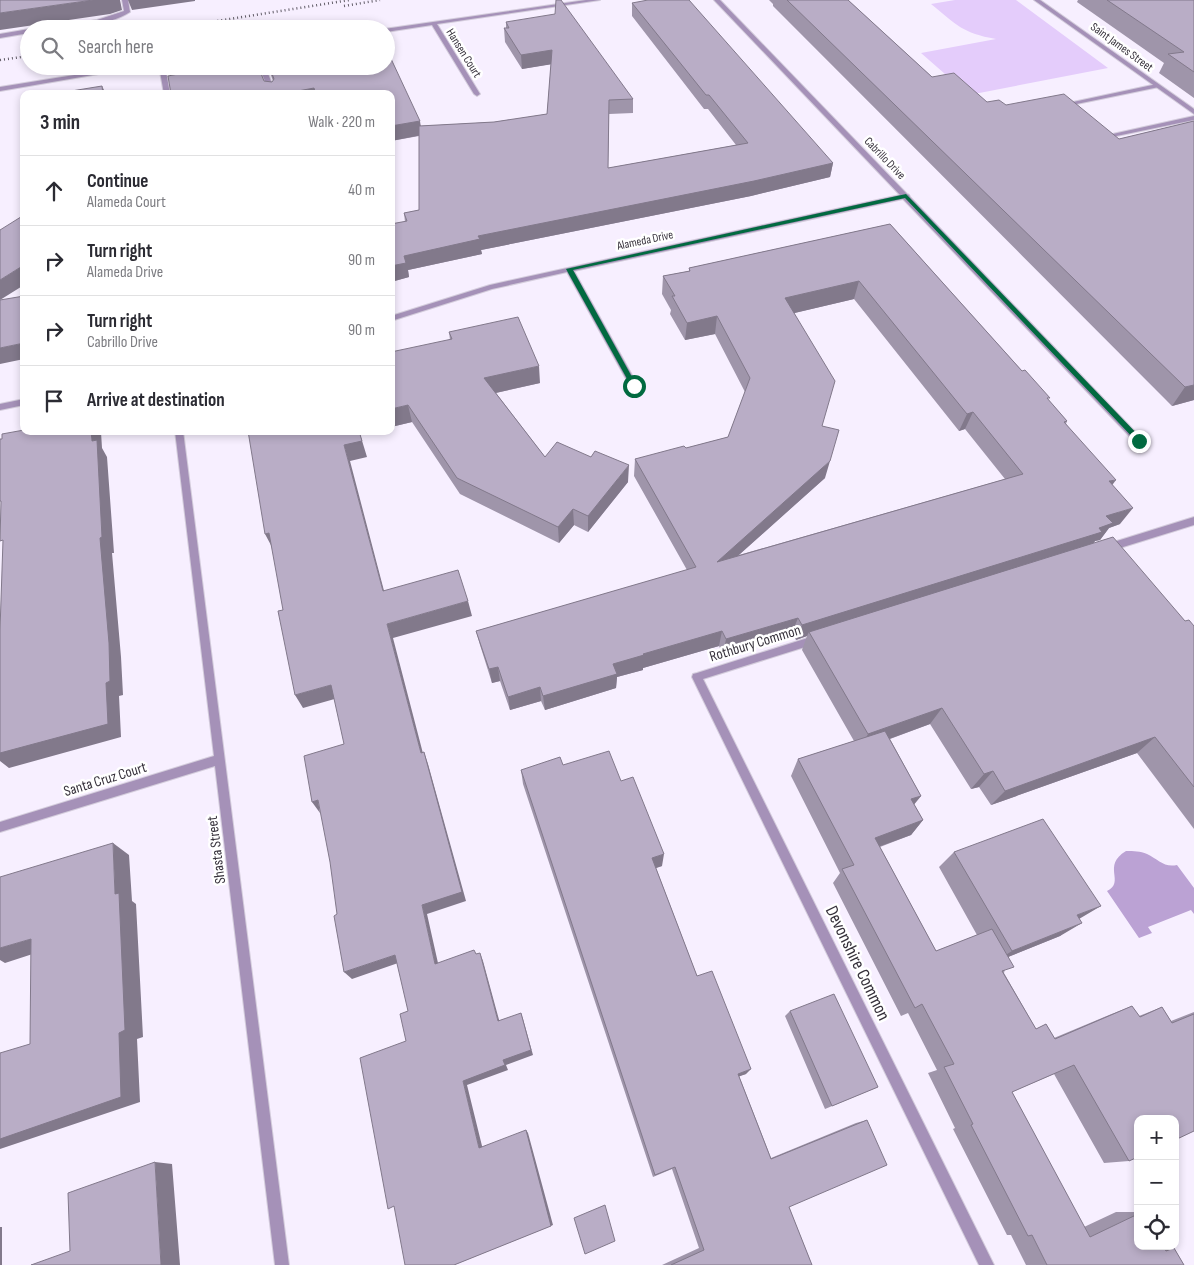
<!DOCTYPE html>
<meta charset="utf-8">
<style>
body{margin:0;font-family:"Sofia Sans Condensed",sans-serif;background:#f2f2f3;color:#2b2b33}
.controls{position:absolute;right:15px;bottom:15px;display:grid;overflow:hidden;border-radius:10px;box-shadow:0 2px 8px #0003}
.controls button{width:45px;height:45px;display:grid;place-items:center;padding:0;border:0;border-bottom:1px solid #e1e1e2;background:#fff;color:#2b2b33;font:25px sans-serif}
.stop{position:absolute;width:15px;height:15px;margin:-11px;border:4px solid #016a40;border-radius:50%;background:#fff}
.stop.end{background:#016a40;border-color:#fff;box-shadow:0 1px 5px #0008}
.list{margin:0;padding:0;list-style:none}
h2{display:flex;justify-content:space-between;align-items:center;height:65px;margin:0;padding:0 20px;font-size:21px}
h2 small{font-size:16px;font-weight:400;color:#7c7c81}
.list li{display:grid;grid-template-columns:32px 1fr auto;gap:15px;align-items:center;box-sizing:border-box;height:70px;padding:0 20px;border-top:1px solid #e1e1e2}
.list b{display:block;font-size:19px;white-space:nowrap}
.list p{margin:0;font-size:16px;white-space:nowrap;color:#7c7c81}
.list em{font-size:16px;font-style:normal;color:#7c7c81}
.icon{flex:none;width:28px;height:28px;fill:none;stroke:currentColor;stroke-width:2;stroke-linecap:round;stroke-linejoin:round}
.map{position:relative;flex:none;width:1194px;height:1265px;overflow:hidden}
.search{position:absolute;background:#fff;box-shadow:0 2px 8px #0003;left:20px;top:20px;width:375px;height:55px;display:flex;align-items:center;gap:12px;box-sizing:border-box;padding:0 18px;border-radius:28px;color:#7c7c81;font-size:19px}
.panel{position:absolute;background:#fff;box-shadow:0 2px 8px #0003;left:20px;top:90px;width:375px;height:345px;border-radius:10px}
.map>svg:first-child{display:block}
.green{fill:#e4ccfb}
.water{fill:#bba2d4}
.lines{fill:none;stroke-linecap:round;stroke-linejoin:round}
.service-casing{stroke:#d4cddc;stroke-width:2}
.minor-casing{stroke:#d4cddc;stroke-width:2}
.service{fill:#a591b8;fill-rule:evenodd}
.minor{fill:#a591b8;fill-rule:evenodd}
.rail{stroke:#625d68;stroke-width:2.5;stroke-dasharray:1 3;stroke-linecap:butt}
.wall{fill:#9f95aa;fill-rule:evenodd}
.shaded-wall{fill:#82798b}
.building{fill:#b9adc6;stroke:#82798b;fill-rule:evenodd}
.route{fill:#016a40}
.labels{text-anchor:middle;stroke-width:5;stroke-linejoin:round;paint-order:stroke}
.far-street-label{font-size:12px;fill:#36313b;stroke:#fff}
.street-label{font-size:15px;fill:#36313b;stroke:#fff}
.near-street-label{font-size:18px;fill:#36313b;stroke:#fff}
</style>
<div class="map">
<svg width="1194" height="1265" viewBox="0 0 1194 1265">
<rect width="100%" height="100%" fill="#f7efff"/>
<path class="green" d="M955,0H1016L1108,68L969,95L921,53L996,39C962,33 957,25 931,4Z"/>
<path class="water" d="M1126,851C1134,851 1140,851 1147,854C1158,859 1164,868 1177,865L1194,888V914L1191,910L1148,927L1152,933L1139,938L1107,891C1126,882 1101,866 1126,851Z"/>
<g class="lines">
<defs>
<path id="service" d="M122,0H128L130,12C109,26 68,29 42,29L97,20L124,11Z
M29,29V33L0,38V34Z
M259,66H265L276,94H270Z
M1157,84L1160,86L1159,87L1062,107L1059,105Z
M1194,116V120L1102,139L1099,137Z"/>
<path id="minor" d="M586,0H600L437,24L480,94L477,96L474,94L432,25L386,32V29H384Z
M714,0H720L907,194L909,195L910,197L1142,439L1143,441L1142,443H1136L903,199L574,271L638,386L634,389L630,386L567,272L492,289L391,321V316L490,285L900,195Z
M1034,0H1040L1194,109V114Z
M130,66H145L0,91V87Z
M159,66H165L170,94H164Z
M24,399V405L0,410V404Z
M175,431H183L289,1265H275L215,766L0,832V822L214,756Z
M1194,517V525L1107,552L1102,548L1104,545Z
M817,635L821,636L822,639L821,642L703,679L994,1265H979L692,677L693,674L697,673Z"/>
</defs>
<use href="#service" class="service-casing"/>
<use href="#minor" class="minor-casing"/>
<use href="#service" class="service"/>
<use href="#minor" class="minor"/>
<path class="rail" d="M344,6L380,0
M166,29L350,0
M0,60L29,56"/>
</g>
<path class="wall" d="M769,0H848L932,77L987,102L1006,105L1119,139L1194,121V400L1172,406L773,6V4Z
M1078,0H1194V98L1159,73L1164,63L1077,2Z
M632,3L833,163L830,177L751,196L481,250L482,254L408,270L409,277L391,282V224L405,222L404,213L419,210V136L391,141V94H171L264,81L272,82L273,81L268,66H386L421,126L494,122L547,114L551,64L522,69L505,42L504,28H506V22L633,99V113L609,114L608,168L736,145L708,109H704L632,16Z
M890,224L1067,421L1066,424L1112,485L1120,524L1109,528L1100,540L1095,541L1093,544L1185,621L1194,626V829L1137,753L991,805L979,787L971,789L930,724L890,739L921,796L914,804L923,820L911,835L880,847L936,951L977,935L939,867L954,852L1080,919L1060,936L1008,957L1004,973L1036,1029L1046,1024L1054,1038L1109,1015L1132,1006L1139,1016L1162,1007L1171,1021L1194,1012V1131L1129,1161L1104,1163L1054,1074L1012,1092L1084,1227L1116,1212H1138V1246L1174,1248L1184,1265H1026L1011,1235H1007L953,1129L955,1128L928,1073L937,1070L908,1013L901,1016L833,883L840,873L791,776L798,759L854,741L802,650L807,636L796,640L792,633L723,654L719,646L643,668V670L617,677L616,688L545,710L541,701L510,710L500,681L492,683L480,645L476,631L687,570L634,476L635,459L686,448L728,437L745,392L715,334L685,340L670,314L671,310L662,294L663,276L689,271V268ZM854,299L959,431L965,429L1005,479L739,555L825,478L822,426L794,313Z
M449,332L540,383L496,393L545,457L628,482L588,532L574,525L559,543L460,494L412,422L391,427L450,340Z
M563,765L621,781L662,866L656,868L697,976L746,1074L739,1076L771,1158L856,1123L867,1120L789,1207L812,1265H662L699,1248L672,1169L653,1177L523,784L521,770Z
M790,1011L878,1087L825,1109L785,1016Z"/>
<path class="shaded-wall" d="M93,0H120L122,10L110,14L0,30V13Z
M128,0H195V1L132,10Z
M552,50L553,64L522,69L521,55Z
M102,86L106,94H103Z
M314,88L316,94H282Z
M420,121L422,135L391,141V126Z
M833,163L830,177L751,196L481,250L482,254L408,270L409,277L391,282V266L404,256L478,236Z
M24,265V285L0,300V280Z
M859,281L854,299L782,316L785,298Z
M717,316L715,334L685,340L687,323Z
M24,343V359L0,364V348Z
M539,366L540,383L486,395L484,378Z
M1194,385V400L1172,406L1185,387Z
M408,405L412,422L391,427V409Z
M973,412L965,429L959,431L967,414Z
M91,431L101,432L102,448L107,457L114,553H112L121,657L123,695L119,696L121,737L9,768L0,761V745L92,441Z
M359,431H373L360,434L367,457L350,461L388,606L383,591L344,445Z
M830,461L825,478L714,577L717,562Z
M629,465L628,482L588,532V516Z
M1116,480L1104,496L1109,481Z
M1133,508L1120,524L1109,528L1100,540L1095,541L1090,548L809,632L807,636L796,640L802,625L1106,516Z
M573,509L574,525L559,543L558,527Z
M269,533L273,549L265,534Z
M468,601L472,616L393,638L426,765L421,753L387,624Z
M798,618L792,633L723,654L726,639Z
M722,631L719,646L643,668V670L617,677L616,688L545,710L543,696L613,664L643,654Z
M498,667L500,681L492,683L489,669Z
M331,685L338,698L303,708L295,695Z
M540,687L541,701L510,710L508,697Z
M942,708L930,724L859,750L868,734Z
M1155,737L1137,753L991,805L1005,791Z
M424,752L428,764L466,901L427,914L440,972L435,964L422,905Z
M993,771L979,787L971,789L984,774Z
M921,796L908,812L911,799Z
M318,800L320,813L312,802Z
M923,820L911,835L864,852L875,838Z
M113,843L129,855L132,901L136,904L143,1037L137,1039L140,1102L0,1149V1139L119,1033L115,894Z
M664,854L662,866L650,870L652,858Z
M1101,906L1079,919L1077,915Z
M1082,923L1060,936L993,963L1012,951Z
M31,939L51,948L5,963L0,960V948Z
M480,953L483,961L501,1027L498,1021Z
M395,955L401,962L352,979L344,972Z
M521,1013L523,1019L533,1055L506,1065L508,1070L467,1085L483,1150L479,1148L463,1081L503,1060Z
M751,1069L746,1074L732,1079L738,1074Z
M526,1130L528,1133L553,1225L454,1265Z
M155,1162L172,1164L180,1265H161Z
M0,1227H2V1265H0Z"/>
<path class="building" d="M0,0H93L0,13Z
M556,0H561L633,99L609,100L608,168L748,143L709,95H706L632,3L648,0H689L833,163L754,181L478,236L480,239L404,256L406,263L391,266V224L407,221L404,213L419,210V126L494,122L547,114L552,50L521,55L504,28H509L506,22L555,14Z
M787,0H848L932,77L954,73L987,102L999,100L1006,105L1064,94L1119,139L1194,121V385L1185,387Z
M1107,0H1194V72L1168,54L1184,52Z
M386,48L420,121L391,126V94H316L314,88L282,94H171L168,76L219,66H258L264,81L272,82L274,79L269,66H386Z
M102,86L103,94H53Z
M24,215V265L0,280V230Z
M890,224L1022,371L1025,370L1050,398H1047L1067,421L1064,422L1116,480L1109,481L1133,508L1106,516L1113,523L1099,528L1102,532L802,625L798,618L726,639L722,631L643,654L644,655L613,664L617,674L543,696L540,687L508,697L498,667L489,669L476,631L696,567L635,459L684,446L686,448L728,437L750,378L717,316L687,323L672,296H675L663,276L690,271L689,268ZM859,281L967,414L973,412L1023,474L717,562L830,461L839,430L822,426L835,381L785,298Z
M24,296V343L0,348V300Z
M518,317L539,366L484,378L545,457L557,442L591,457L595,451L629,465L588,516L573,509L558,527L457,478L408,405L391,409V352L452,339L449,332Z
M24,430V431H91L92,441L97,440L102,537L100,538L109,643L110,681L106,683L108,724L0,753V630L3,540L0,541L1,501H0V439H2V434Z
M248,431H359L362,441L344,445L383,591L458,570L468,601L387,624L421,753L424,752L462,892L422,905L435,964L474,950L476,954L480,953L498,1021L521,1013L531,1050L503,1060L505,1065L463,1081L479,1148L526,1130L551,1226L454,1265H405L394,1206L388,1209L360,1058L406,1041L400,1014L408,1011L395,955L344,972L334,916L337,914L330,862L318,800L312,802L304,756L344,744L331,685L295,695L278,611L283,610L269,533L265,534Z
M1113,537L1185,621L1189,620L1194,626V787L1155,737L1005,791L993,771L984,774L942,708L868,734L809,632Z
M885,731L921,796L911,799L923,820L875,838L936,951L992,929L1014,967L1002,971L1036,1029L1046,1024L1055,1039L1132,1006L1140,1017L1162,1007L1172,1023L1194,1014V1131L1175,1140V1119H1138V1157L1129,1161L1074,1065L1012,1092L1090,1237L1138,1214V1246H1163L1166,1251L1174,1248L1184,1265H1047L1032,1235L1028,1236L971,1125L973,1124L944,1067L954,1064L922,1004L915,1008L842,869L854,865L798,759Z
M609,751L621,781L633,777L664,854L652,858L697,976L712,971L751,1069L738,1074L771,1159L867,1120L887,1165L789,1207L812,1265H671L704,1250L675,1167L655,1175L521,770L560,757L563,765Z
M1043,819L1101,906L1077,915L1082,923L1012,951L954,852Z
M113,843L115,894L119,893L125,1030L119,1033L121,1097L0,1139V1053L30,1044L31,939L0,948V877Z
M834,994L878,1087L832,1106L790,1011Z
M155,1162L161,1265H31L70,1251L68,1193Z
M605,1205L615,1241L585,1254L574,1218Z"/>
<path class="route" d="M906,194L1142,439V442H1137L905,198L573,270L637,386L634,389L631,386L566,269Z"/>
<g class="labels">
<g class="far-street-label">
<text transform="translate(1122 47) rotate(36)" y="4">Saint James Street</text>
<text transform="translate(464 53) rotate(58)" y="4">Hansen Court</text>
<text transform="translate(885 158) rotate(46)" y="4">Cabrillo Drive</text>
<text transform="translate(645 240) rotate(-12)" y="4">Alameda Drive</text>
</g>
<g class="street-label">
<text transform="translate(755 643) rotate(-17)" y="5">Rothbury Common</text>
<text transform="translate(105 779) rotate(-17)" y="5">Santa Cruz Court</text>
<text transform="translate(216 850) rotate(-97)" y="5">Shasta Street</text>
</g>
<g class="near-street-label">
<text transform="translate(858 963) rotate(64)" y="6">Devonshire Common</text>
</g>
</g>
</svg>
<div class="controls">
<button>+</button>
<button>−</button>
<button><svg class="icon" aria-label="locate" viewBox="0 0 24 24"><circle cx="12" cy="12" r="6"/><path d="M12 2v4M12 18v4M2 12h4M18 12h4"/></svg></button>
</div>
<div class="stop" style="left:634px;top:386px"></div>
<div class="stop end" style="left:1139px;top:441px"></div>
<div class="search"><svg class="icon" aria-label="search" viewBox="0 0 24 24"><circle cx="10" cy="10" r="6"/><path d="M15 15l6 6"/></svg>Search here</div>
<section class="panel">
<h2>3 min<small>Walk · 220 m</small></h2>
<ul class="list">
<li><svg class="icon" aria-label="ahead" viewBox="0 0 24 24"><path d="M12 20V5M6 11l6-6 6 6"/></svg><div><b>Continue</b><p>Alameda Court</p></div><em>40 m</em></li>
<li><svg class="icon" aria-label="right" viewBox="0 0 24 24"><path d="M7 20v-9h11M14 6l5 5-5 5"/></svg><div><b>Turn right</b><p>Alameda Drive</p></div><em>90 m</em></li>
<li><svg class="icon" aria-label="right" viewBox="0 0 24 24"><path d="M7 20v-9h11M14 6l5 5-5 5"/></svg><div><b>Turn right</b><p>Cabrillo Drive</p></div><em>90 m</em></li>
<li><svg class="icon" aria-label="arrive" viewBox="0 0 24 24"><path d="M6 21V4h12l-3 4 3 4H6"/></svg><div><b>Arrive at destination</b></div></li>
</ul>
</section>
</div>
